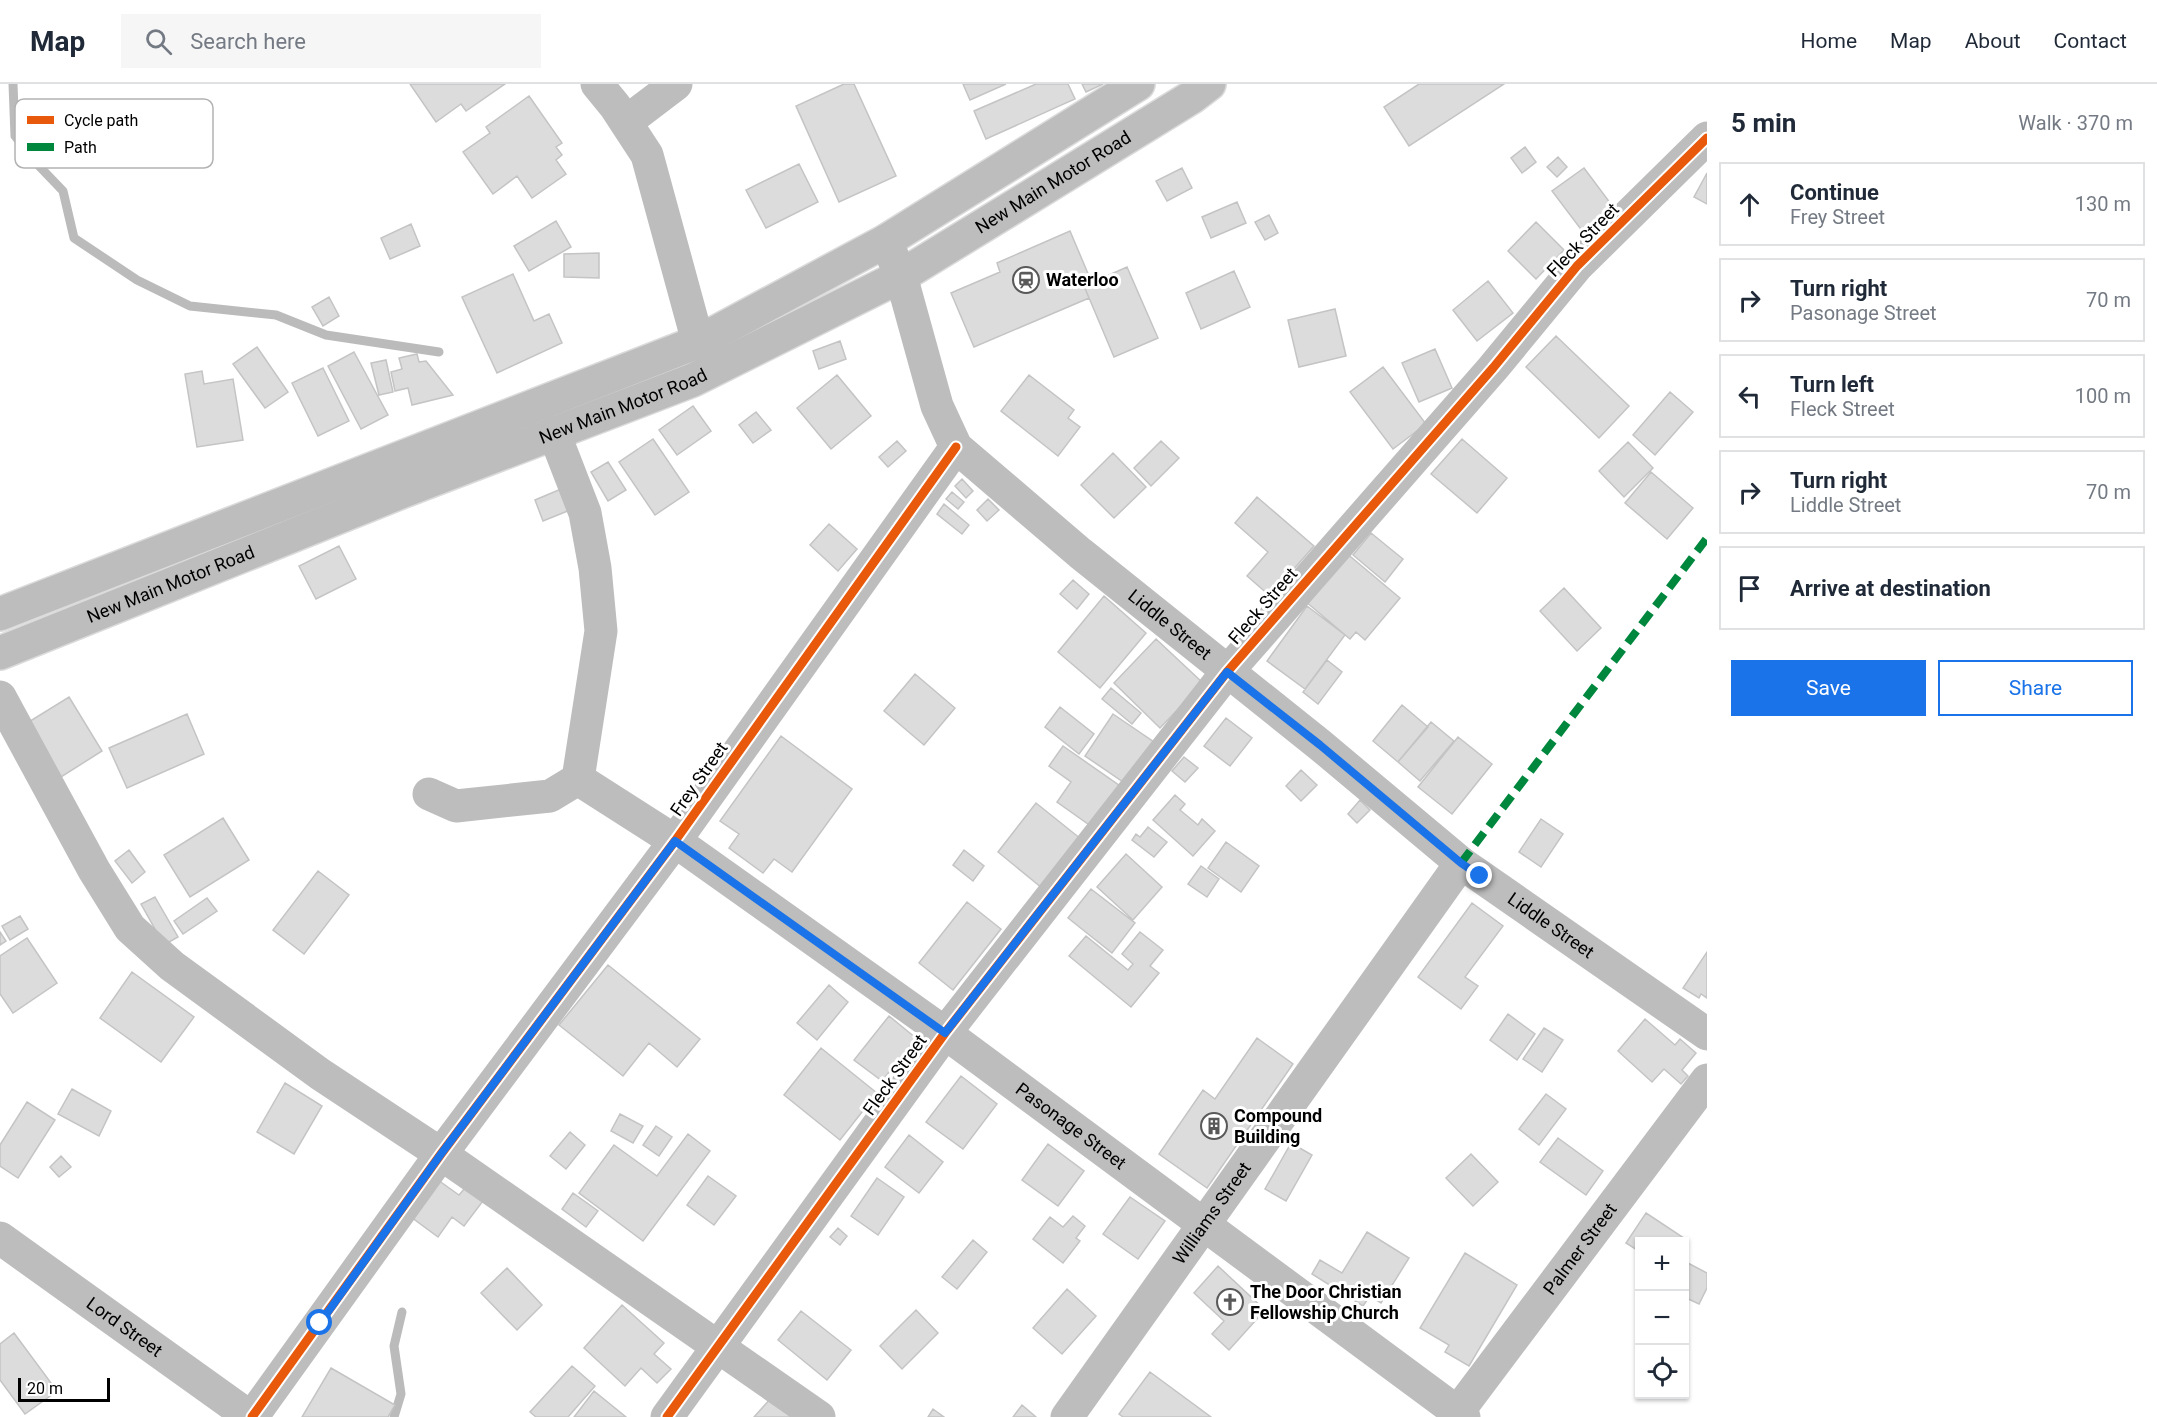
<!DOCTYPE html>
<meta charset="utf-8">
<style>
body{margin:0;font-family:Roboto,sans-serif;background:#f6f6f7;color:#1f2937}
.controls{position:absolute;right:18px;bottom:18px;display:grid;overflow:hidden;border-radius:0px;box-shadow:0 2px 4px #0004}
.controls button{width:54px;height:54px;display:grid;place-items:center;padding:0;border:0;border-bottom:2px solid #e0e1e3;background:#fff;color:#1f2937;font:30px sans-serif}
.scale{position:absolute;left:18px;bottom:15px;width:92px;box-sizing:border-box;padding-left:6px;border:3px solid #000;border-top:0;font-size:16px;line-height:21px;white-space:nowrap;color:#000;-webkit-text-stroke:4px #fff;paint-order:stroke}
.stop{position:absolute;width:18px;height:18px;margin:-14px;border:4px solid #1a73e8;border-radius:50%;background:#fff}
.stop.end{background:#1a73e8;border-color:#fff;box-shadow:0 2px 6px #0008}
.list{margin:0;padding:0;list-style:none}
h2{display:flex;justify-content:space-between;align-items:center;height:78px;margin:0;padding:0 24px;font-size:26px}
h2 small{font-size:20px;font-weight:400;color:#747a83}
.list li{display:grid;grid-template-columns:39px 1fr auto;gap:18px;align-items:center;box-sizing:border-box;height:84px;margin:0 12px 12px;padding:0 12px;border:2px solid #e0e1e3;border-radius:0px}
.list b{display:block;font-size:22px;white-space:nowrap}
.list p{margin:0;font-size:20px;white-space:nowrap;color:#747a83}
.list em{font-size:20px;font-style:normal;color:#747a83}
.actions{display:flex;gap:12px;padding:18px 24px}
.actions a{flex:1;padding:14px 0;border:2px solid #1a73e8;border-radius:0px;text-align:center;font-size:21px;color:#1a73e8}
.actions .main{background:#1a73e8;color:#fff}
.icon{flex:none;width:33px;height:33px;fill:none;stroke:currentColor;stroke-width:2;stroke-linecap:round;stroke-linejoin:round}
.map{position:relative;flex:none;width:1707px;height:1333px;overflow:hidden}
header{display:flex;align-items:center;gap:36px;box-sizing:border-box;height:84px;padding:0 30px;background:#fff;border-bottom:2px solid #e0e1e3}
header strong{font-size:28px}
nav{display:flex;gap:33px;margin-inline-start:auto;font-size:21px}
.search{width:420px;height:54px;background:#f6f6f7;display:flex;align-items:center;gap:15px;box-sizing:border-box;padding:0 21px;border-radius:0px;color:#747a83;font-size:22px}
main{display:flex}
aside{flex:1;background:#fff}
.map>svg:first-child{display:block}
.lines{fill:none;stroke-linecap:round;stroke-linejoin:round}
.stream{stroke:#bbb;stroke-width:9}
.building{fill:#dcdcdc;stroke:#c4c4c4;stroke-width:1.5}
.highway-casing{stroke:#dbdbdb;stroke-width:36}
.minor{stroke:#bdbdbd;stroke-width:33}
.highway{stroke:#bdbdbd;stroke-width:33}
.quiet{stroke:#00873e;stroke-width:8;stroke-dasharray:15 8;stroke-linecap:butt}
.cycleway-casing{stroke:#fff;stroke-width:13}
.cycleway{stroke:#e8590c;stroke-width:9}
.route{stroke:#1a73e8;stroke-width:8}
.labels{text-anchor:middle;stroke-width:6;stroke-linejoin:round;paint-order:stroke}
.street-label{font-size:18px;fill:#000;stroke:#fff}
.poi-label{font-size:18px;font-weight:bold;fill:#000;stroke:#fff;text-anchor:start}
.key{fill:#fff;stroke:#b2b2b2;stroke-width:1.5}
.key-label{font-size:16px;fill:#000}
</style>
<header>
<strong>Map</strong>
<div class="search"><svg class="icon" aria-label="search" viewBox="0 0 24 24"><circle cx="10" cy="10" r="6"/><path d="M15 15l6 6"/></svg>Search here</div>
<nav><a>Home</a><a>Map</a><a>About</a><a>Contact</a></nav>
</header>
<main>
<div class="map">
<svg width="1707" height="1333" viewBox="0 0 1707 1333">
<rect width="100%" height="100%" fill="#fff"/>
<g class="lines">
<path class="stream" d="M13,0L15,52L40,83L63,107L74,154L137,196L190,222L276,231L326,251L439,268
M394,1333L401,1310L394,1262L402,1228"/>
</g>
<path class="building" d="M410,0H505L466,27L461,20L436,38Z
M844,0H854L896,92L839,118L796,22Z
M963,0H1006L970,16Z
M1036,0H1068L1075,15L986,55L974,27Z
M1082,0H1103L1086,8Z
M1419,0H1504L1409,62L1384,23Z
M529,12L562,59L556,63L562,71L556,76L566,90L532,114L517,92L493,110L463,68L490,49L486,43Z
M1525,63L1536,78L1522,89L1511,74Z
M1558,73L1567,83L1557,93L1547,83Z
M799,80L818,118L766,144L746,106Z
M1182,84L1192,104L1167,117L1156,97Z
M1584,84L1614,124L1583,148L1552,107Z
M1707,89V120L1694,113Z
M1237,118L1246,139L1211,154L1202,133Z
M1269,131L1278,149L1265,156L1255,138Z
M556,137L571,163L529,187L514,162Z
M1536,138L1564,166L1536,195L1508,167Z
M411,140L420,162L390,175L381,154Z
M1070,147L1092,199L1084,202L1089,214L974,263L951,209L1000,188L997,179Z
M599,169V194L564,193V170Z
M1127,183L1158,254L1114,273L1084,202Z
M1234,187L1250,223L1201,245L1186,209Z
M513,190L534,237L549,230L562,259L497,289L462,213Z
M1488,197L1513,229L1477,257L1453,226Z
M329,213L339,232L323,242L312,223Z
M1335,225L1346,272L1299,283L1288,236Z
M1556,252L1629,322L1599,354L1526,283Z
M840,257L846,275L819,285L813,267Z
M257,263L288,308L265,324L233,280Z
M1435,265L1452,304L1419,318L1402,279Z
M354,268L388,331L361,345L328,282Z
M417,270L419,278L426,277L453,311L412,321L408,304L395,307L391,288L402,285L399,274Z
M386,276L393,308L379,311L371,279Z
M1383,283L1426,340L1393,365L1350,308Z
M323,284L349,337L318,352L292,299Z
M202,287L204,300L233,295L243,356L197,363L185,290Z
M837,291L871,332L831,365L797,324Z
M1029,291L1074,326L1068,334L1080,343L1058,372L1001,327Z
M1670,308L1693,328L1655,371L1633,351Z
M693,322L711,347L677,371L659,346Z
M756,328L771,346L753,359L739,341Z
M653,355L689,408L655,431L619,378Z
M1462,355L1507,394L1477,429L1431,390Z
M897,357L906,367L888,383L879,373Z
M1161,357L1179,374L1151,402L1134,384Z
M1628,358L1653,384L1624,413L1599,387Z
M1113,369L1146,403L1114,434L1081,401Z
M608,378L626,406L608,417L591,388Z
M1651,388L1693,424L1667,455L1625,419Z
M962,395L973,407L966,414L955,402Z
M561,405L570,426L543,437L535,416Z
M952,408L964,418L958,425L946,415Z
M1257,413L1314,462L1270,512L1247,492L1268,468L1235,439Z
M988,415L999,426L987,437L977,426Z
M944,420L969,441L962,450L937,430Z
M829,440L857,465L838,487L810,461Z
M1371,449L1403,475L1385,498L1353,471Z
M339,462L356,495L316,515L299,482Z
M1345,468L1400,514L1365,556L1356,548L1350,555L1305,517Z
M1073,496L1089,510L1077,525L1060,510Z
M1564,504L1601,544L1577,567L1540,527Z
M1104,512L1146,549L1100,604L1058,568Z
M1307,522L1345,551L1305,605L1267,577Z
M1156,555L1203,599L1160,644L1114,599Z
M1327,576L1342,588L1318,620L1303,608Z
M915,590L955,624L924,661L884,627Z
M1111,604L1141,629L1132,640L1102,615Z
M69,613L102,667L61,693L27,639Z
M1402,621L1428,643L1398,678L1373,657Z
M1060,623L1094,650L1079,670L1045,643Z
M187,630L204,670L127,704L109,664Z
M1113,630L1154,658L1126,700L1085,672Z
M1226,634L1252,654L1230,682L1204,662Z
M1431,638L1454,657L1420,697L1398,678Z
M781,652L852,705L792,788L774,775L763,789L729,764L739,750L720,737Z
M1458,653L1492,680L1452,730L1418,703Z
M1063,662L1123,704L1095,745L1057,718L1071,698L1049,682Z
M1184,673L1198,684L1185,698L1172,687Z
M1301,686L1317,701L1301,717L1286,702Z
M1175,711L1185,720L1180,726L1198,741L1202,735L1215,747L1193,772L1153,736Z
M1360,716L1370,726L1357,739L1348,730Z
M1036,719L1081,755L1042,804L998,768Z
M223,734L249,776L190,813L164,771Z
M1541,735L1563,750L1541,783L1519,768Z
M1148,743L1167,758L1154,773L1132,756L1136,750L1140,753Z
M1226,758L1259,782L1241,808L1208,784Z
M129,766L145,788L132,799L115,777Z
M964,766L984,782L973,797L953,781Z
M1126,770L1162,803L1133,836L1097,803Z
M1201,782L1219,795L1207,813L1188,800Z
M318,787L349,811L304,870L273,846Z
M1091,805L1135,839L1112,869L1068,834Z
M155,813L178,853L164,861L141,820Z
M207,814L217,827L183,850L174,837Z
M967,818L1001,845L953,906L919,879Z
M1472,819L1503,842L1465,893L1478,902L1461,925L1418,893Z
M20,832L28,845L10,856L2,842Z
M0,848L6,857L0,861Z
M1140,848L1163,866L1150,882L1159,889L1131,923L1069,872L1086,852L1128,886L1133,880L1122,870Z
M27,854L57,899L13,929L0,910V872Z
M1707,868V914L1701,910L1699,914L1683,904Z
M608,881L700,955L677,983L649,959L623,992L559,941Z
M132,888L194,933L161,978L100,934Z
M829,901L848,918L817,956L797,939Z
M1508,930L1535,950L1517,976L1490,956Z
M889,932L916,954L882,997L854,976Z
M1645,935L1675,961L1680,955L1696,969L1682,986L1688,992L1681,1000L1664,985L1652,998L1618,967Z
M1544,944L1563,956L1542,988L1523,975Z
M1257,954L1293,980L1207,1104L1159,1070L1203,1006L1215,1015Z
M821,964L877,1009L840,1056L784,1011Z
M961,992L997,1020L963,1065L926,1038Z
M285,999L322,1022L294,1070L257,1048Z
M72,1005L111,1027L99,1052L58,1030Z
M1546,1010L1566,1025L1539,1061L1519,1045Z
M27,1018L55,1036L18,1094L0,1082V1061Z
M620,1030L643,1042L633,1059L611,1047Z
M656,1042L672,1053L659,1072L643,1061Z
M570,1048L585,1061L566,1085L550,1072Z
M688,1050L710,1067L643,1157L579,1109L614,1061L657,1092Z
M909,1051L943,1078L919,1109L885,1083Z
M1558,1054L1603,1087L1586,1111L1540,1078Z
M1291,1059L1312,1071L1286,1117L1265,1105Z
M1048,1060L1084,1087L1058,1122L1022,1096Z
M1471,1070L1498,1098L1473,1122L1446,1094Z
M61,1072L71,1083L59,1093L50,1083Z
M708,1092L736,1112L714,1141L687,1121Z
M877,1094L904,1113L878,1151L851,1132Z
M438,1096L459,1111L465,1104L483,1117L464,1142L452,1133L438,1153L411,1133Z
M573,1109L598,1127L586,1143L562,1125Z
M1130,1113L1165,1137L1138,1175L1103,1150Z
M1646,1129L1687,1156L1684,1159V1158H1640V1168L1626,1159Z
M1073,1132L1085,1142L1076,1154L1080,1157L1063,1179L1033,1155L1050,1133L1063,1143Z
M838,1144L847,1152L840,1161L830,1153Z
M1367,1148L1409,1174L1381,1219L1370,1212L1363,1222L1312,1190L1320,1176L1342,1189Z
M973,1156L987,1168L957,1205L942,1193Z
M1465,1169L1517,1201L1469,1282L1445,1268L1449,1261L1420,1244Z
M1684,1177L1707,1189V1204L1699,1220L1684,1213Z
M1218,1182L1265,1226L1229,1266L1212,1250L1224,1237L1194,1209Z
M507,1184L542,1221L517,1246L481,1209Z
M1067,1205L1096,1232L1062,1270L1033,1244Z
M622,1221L664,1259L654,1270L671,1285L657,1299L641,1284L625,1302L584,1264Z
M916,1226L938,1249L902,1285L880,1262Z
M801,1227L851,1266L827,1296L778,1256Z
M14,1249L57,1307L25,1330L0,1296V1260Z
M572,1282L595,1302L568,1333H536L530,1328Z
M331,1284L395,1321L388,1333H302Z
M1150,1288L1211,1333H1123L1119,1330Z
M594,1307L626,1333H574Z
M771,1314L791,1333H754Z
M1022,1321L1036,1333H1013Z
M933,1325L944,1333H928Z"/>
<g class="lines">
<defs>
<g id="highway">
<path d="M0,530L698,258L886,157L1138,0"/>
<path id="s6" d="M0,569L401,408L693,296L901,192L1192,13L1209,0"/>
</g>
</defs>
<use href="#highway" class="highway-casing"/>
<g class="minor">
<path d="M597,0L615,22L647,71L698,258"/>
<path d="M626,38L676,0"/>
<path id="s1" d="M886,157L901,192L937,322L956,363L1080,469L1320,661L1461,779L1707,950"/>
<path d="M0,613L94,786L130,844L172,882L320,990L441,1070L819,1333"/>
<path id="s2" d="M578,695L675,757L945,949L1464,1333"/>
<path d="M429,710L456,722L550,712L578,695L601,547L595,484L585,429L554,349"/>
<path id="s3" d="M0,1154L250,1333"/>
<path d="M252,1333L441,1070L675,757L956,363"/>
<path d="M667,1333L945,949L1227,588L1493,284L1577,182L1707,54"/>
<path id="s4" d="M1067,1333L1461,779"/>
<path id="s5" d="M1454,1333L1707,996"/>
</g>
<use href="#highway" class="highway"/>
<path class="quiet" d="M1461,779L1707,454"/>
<defs>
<path id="cycleway" d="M252,1333L441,1070L675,757L956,363
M667,1333L945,949L1227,588L1493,284L1577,182L1707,54"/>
</defs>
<use href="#cycleway" class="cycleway-casing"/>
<use href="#cycleway" class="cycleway"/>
</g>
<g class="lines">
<path class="route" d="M320,1239L441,1070L675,757L945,949L1227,588L1320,661L1461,779L1480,792"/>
</g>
<defs>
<symbol id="station-ring" viewBox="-11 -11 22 22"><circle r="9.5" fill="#fff" stroke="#595959" stroke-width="1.5"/><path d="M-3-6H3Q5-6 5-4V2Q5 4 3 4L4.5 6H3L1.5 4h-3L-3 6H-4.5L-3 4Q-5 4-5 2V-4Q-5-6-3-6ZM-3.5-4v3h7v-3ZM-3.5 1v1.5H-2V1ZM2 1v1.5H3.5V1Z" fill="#595959"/></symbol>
<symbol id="building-ring" viewBox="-11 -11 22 22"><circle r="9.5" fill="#fff" stroke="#595959" stroke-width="1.5"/><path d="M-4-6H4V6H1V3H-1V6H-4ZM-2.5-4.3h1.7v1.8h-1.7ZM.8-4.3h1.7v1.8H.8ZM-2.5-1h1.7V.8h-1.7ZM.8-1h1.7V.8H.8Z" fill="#595959"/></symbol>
<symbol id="church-ring" viewBox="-11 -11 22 22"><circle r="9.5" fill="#fff" stroke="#595959" stroke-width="1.5"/><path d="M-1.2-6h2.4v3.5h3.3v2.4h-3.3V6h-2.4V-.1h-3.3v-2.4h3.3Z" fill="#595959"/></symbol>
</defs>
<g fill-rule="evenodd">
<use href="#station-ring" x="1011" y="181" width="30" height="30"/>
<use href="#building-ring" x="1199" y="1027" width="30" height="30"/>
<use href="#church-ring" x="1215" y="1203" width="30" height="30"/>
</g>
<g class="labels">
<g class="street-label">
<text dy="6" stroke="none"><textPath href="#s6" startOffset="1156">New Main Motor Road</textPath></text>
<text transform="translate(1583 156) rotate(-46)" y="6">Fleck Street</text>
<text dy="6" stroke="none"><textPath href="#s6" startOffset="670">New Main Motor Road</textPath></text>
<text dy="6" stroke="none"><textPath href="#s6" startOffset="184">New Main Motor Road</textPath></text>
<text transform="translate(1263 522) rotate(-49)" y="6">Fleck Street</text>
<text dy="6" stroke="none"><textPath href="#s1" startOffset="496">Liddle Street</textPath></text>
<text transform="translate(699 695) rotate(-55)" y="6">Frey Street</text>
<text dy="6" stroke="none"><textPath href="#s1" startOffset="982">Liddle Street</textPath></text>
<text transform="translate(895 991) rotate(-54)" y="6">Fleck Street</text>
<text dy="6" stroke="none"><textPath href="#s2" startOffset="603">Pasonage Street</textPath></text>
<text dy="6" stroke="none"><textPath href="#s4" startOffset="250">Williams Street</textPath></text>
<text dy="6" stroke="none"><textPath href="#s5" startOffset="210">Palmer Street</textPath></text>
<text dy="6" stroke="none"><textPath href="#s3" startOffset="153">Lord Street</textPath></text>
</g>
<g class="poi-label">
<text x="1046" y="202">Waterloo</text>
<text x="1234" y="1038">Compound<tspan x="1234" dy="21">Building</tspan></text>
<text x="1250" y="1214">The Door Christian<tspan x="1250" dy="21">Fellowship Church</tspan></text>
</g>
</g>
<rect x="15" y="15" width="198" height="69" rx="9" class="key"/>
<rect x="27" y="32" width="27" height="8" fill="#e8590c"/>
<rect x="27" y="59" width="27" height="8" fill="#00873e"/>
<g class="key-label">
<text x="64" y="42">Cycle path</text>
<text x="64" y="69">Path</text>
</g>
</svg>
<div class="controls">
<button>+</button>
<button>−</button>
<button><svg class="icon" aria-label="locate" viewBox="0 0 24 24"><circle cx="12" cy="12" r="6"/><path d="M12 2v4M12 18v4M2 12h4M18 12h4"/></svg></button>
</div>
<div class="scale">20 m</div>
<div class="stop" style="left:320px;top:1239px"></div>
<div class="stop end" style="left:1480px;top:792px"></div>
</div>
<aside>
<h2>5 min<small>Walk · 370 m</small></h2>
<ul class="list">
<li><svg class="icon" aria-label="ahead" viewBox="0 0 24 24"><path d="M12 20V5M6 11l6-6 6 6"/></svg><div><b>Continue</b><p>Frey Street</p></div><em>130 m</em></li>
<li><svg class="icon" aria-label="right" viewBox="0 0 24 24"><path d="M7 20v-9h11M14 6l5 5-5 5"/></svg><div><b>Turn right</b><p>Pasonage Street</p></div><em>70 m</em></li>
<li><svg class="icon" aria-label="left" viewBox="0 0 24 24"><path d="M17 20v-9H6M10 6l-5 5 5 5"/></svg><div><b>Turn left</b><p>Fleck Street</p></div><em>100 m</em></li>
<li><svg class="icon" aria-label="right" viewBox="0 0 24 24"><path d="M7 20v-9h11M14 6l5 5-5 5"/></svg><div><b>Turn right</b><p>Liddle Street</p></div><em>70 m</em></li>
<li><svg class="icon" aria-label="arrive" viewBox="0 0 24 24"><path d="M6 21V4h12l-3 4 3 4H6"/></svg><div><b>Arrive at destination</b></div></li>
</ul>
<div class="actions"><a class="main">Save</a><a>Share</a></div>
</aside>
</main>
